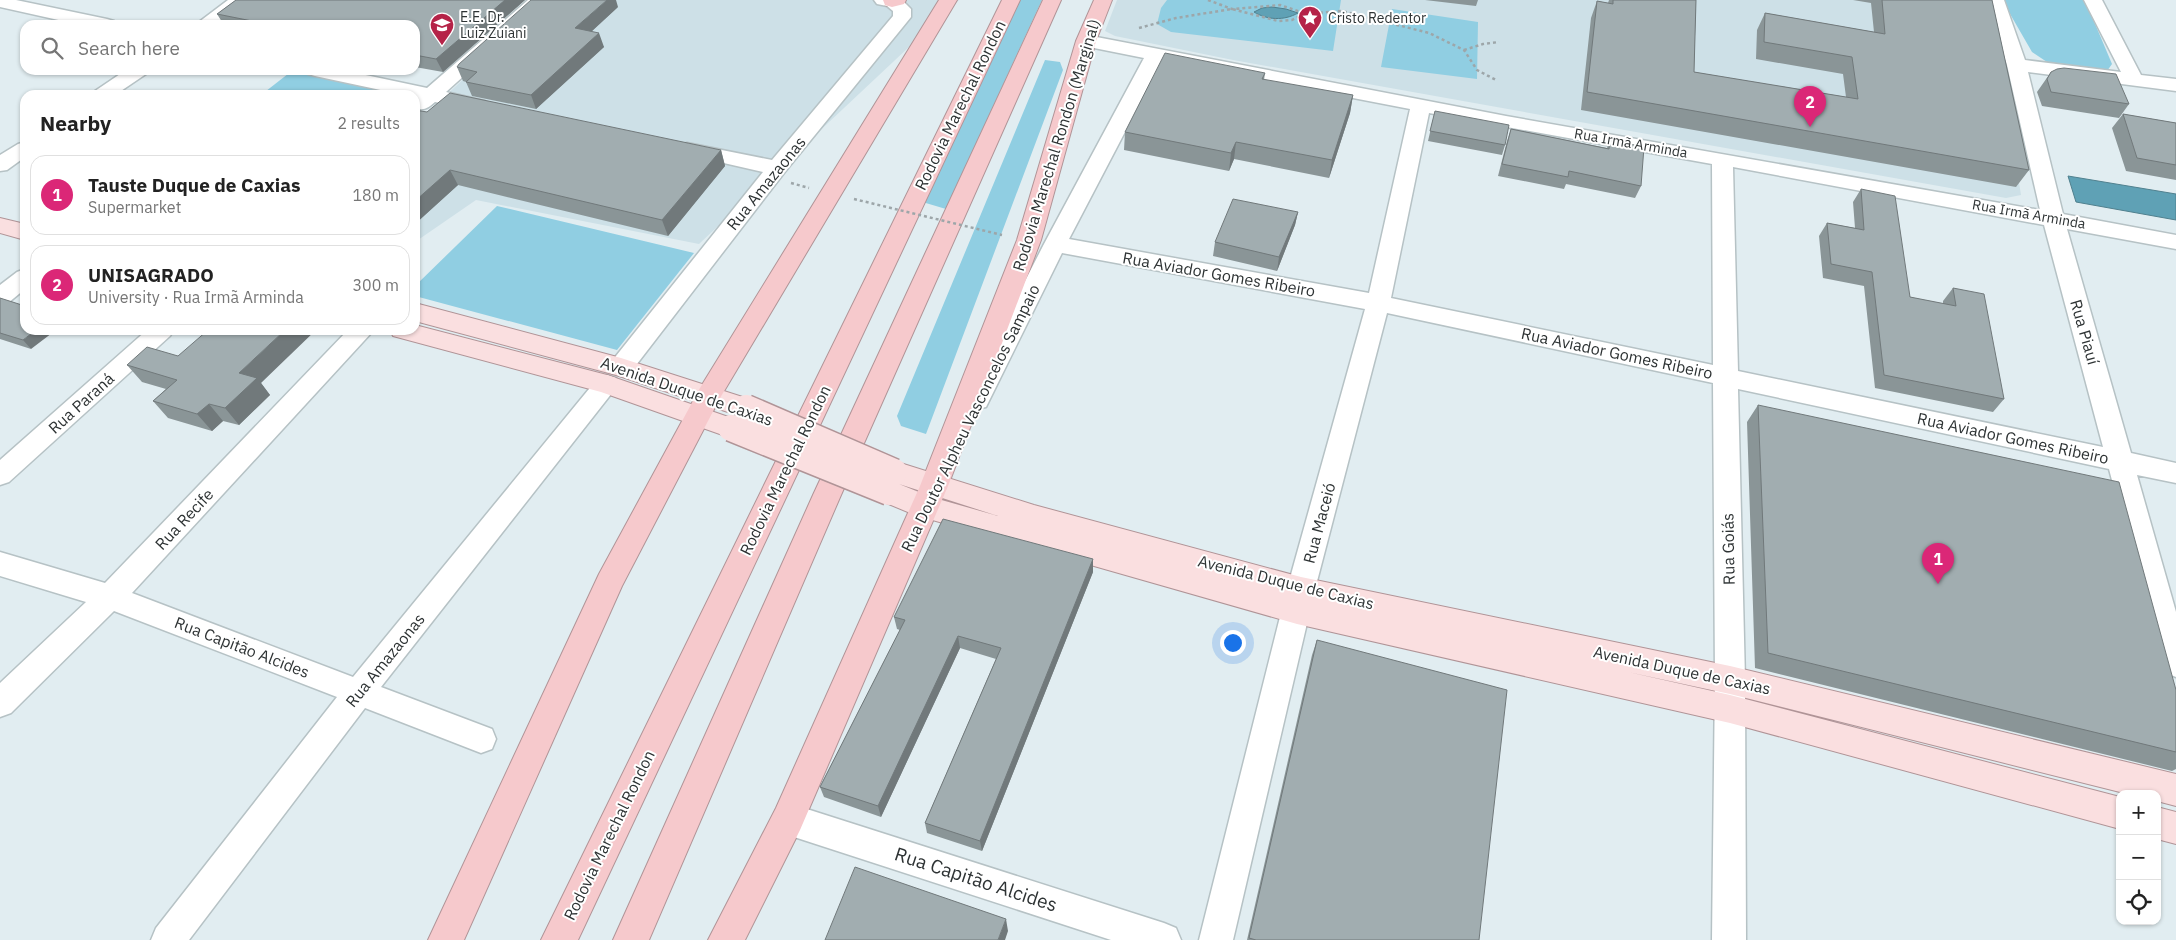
<!DOCTYPE html>
<meta charset="utf-8">
<style>
body{margin:0;font-family:"IBM Plex Sans",sans-serif;background:#f2f2f2;color:#222}
.controls{position:absolute;right:15px;bottom:15px;display:grid;overflow:hidden;border-radius:10px;box-shadow:0 1px 4px #0004}
.controls button{width:45px;height:45px;display:grid;place-items:center;padding:0;border:0;border-bottom:1px solid #e0e0e0;background:#fff;color:#222;font:25px sans-serif}
.you{position:absolute;left:1232px;top:642px;width:18px;height:18px;margin:-12px;border:4px solid #fff;border-radius:50%;background:#1a73e8;box-shadow:0 0 0 8px #1a73e833}
.badge{display:grid;place-items:center;width:32px;height:32px;border-radius:50%;background:#db2777;color:#fff;font-size:16px;font-weight:700}
.pin{position:absolute;translate:-50% -41px;filter:drop-shadow(0 1px 2px #0008)}
.pin::after{content:'';position:absolute;top:26px;width:18px;height:15px;background:inherit;clip-path:polygon(0 0,100% 0,50% 100%)}
.list{margin:0;padding:0;list-style:none}
h2{display:flex;justify-content:space-between;align-items:center;height:65px;margin:0;padding:0 20px;font-size:21px}
h2 small{font-size:16px;font-weight:400;color:#767676}
.list li{display:grid;grid-template-columns:32px 1fr auto;gap:15px;align-items:center;box-sizing:border-box;height:80px;margin:0 10px 10px;padding:0 10px;border:1px solid #e0e0e0;border-radius:15px}
.list b{display:block;font-size:19px;white-space:nowrap}
.list p{margin:0;font-size:16px;white-space:nowrap;color:#767676}
.list em{font-size:16px;font-style:normal;color:#767676}
.icon{flex:none;width:28px;height:28px;fill:none;stroke:currentColor;stroke-width:2;stroke-linecap:round;stroke-linejoin:round}
.map{position:relative;flex:none;width:2176px;height:940px;overflow:hidden}
.search{position:absolute;background:#fff;box-shadow:0 1px 4px #0004;left:20px;top:20px;width:400px;height:55px;display:flex;align-items:center;gap:12px;box-sizing:border-box;padding:0 18px;border-radius:15px;color:#767676;font-size:19px}
.panel{position:absolute;background:#fff;box-shadow:0 1px 4px #0004;left:20px;top:90px;width:400px;height:245px;border-radius:15px}
.map>svg:first-child{display:block}
.built{fill:#cde0e7}
.green{fill:#90cee2}
.water{fill:#5fa1b5;stroke:#50808e}
.lines{fill:none;stroke-linecap:round;stroke-linejoin:round}
.minor-casing{stroke:#b6c2c5;stroke-width:3}
.major-casing{stroke:#b09497;stroke-width:2}
.highway-casing{stroke:#b09497;stroke-width:2}
.path{stroke:#9da6a9;stroke-width:2.5;stroke-dasharray:3 3;stroke-linecap:butt}
.minor{fill:#fff;fill-rule:evenodd}
.major{fill:#fadfe0;fill-rule:evenodd}
.highway{fill:#f6c9cc;fill-rule:evenodd}
.major-bridge-casing{stroke:#b09497;stroke-width:29;stroke-linecap:butt}
.path-bridge{stroke:#9da6a9;stroke-width:2.5;stroke-dasharray:3 3;stroke-linecap:butt}
.major-bridge{stroke:#fadfe0;stroke-width:26}
.wall{fill:#8a9597}
.shaded-wall{fill:#71797b}
.building{fill:#a1adb0;stroke:#71797b}
.labels{text-anchor:middle;stroke-width:4;stroke-linejoin:round;paint-order:stroke}
.far-poi-label{font-size:14px;fill:#2e3334;stroke:#fff;text-anchor:start}
.far-street-label{font-size:14px;fill:#2e3334;stroke:#fff}
.street-label{font-size:16px;fill:#2e3334;stroke:#fff}
.near-street-label{font-size:19px;fill:#2e3334;stroke:#fff}
</style>
<div class="map">
<svg width="2176" height="940" viewBox="0 0 2176 940">
<rect width="100%" height="100%" fill="#e1edf1"/>
<path class="built" d="M549,0H959L699,244L476,200L415,242V124Z
M1117,0H1990L2021,195L2006,198L1233,60L1115,36L1105,31Z"/>
<path class="green" d="M1018,0H1042L946,209L919,201Z
M1167,0H1341L1333,51L1171,32L1157,24L1161,8Z
M2002,0H2085L2112,64L2107,71L2047,62L2032,52Z
M1392,9L1478,22L1477,79L1381,67Z
M1045,60L1060,62L1063,70L926,434L901,426L897,416Z
M293,70H305L399,91L394,95H261Z
M497,206L694,253L617,350L415,296V286Z"/>
<path class="water" d="M1272,7L1286,9L1298,13C1284,21 1267,20 1254,12L1262,8Z
M2068,176L2176,194V220L2076,202Z"/>
<g class="lines">
<defs>
<path id="minor" d="M0,0H16L107,19L114,21L116,25H81L0,7Z
M228,0H249L216,25H195Z
M528,0H548L446,92L485,101L488,105L485,109L478,111L435,102C428,108 424,111 415,108V95H404L315,76L308,74L305,70H342L427,88Z
M874,0H902L911,9V17L784,173L630,373L621,376L612,373L609,367L612,361L763,172L680,153L677,149L680,145L687,143L772,160L893,16V11L887,6L877,4Z
M1986,0H2004L2025,60L2121,72L2084,0H2102L2141,75L2176,79V91L2028,72L2063,214L2176,235V249L2067,229L2131,453L2176,463V483L2137,475L2176,612V677L2166,673L2161,664L2109,469L1738,389L1745,680L1746,940H1712L1715,680L1713,383L1387,313L1315,589L1233,940H1199L1287,589L1365,309L1062,253L986,407L977,409L968,407L964,400L1044,244L1144,58L1079,45L1077,41L1079,37L1086,35L1506,116L2040,210L2007,65ZM1162,61L1410,109L1369,293L1069,239ZM1429,113L1712,164L1713,365L1391,298ZM1733,167L2044,225L2103,447L1738,371Z
M126,70H149L146,74L115,95H92L95,91Z
M25,142V157L7,170L0,171V155L18,144Z
M25,269V289L8,303L0,305V285L17,272Z
M147,330H174L170,336L9,482L0,485V460Z
M348,330H374L132,593L353,677L598,378L607,375L616,378L619,384L381,687L492,729L496,739L492,749L481,753L365,708L189,940H151L156,928L337,697L114,611L11,713L0,717V683L86,602L0,576V552L105,583Z
M788,803L1164,923L1176,928L1181,940H1111L788,835L777,830L772,819L777,808Z"/>
<path id="major" d="M0,218L25,224V240L0,233Z
M415,303L621,358L755,401L759,408L755,415L746,418L616,375L415,321Z
M415,325L607,375L740,421L744,428L740,435L731,438L601,392L393,336L390,330H415Z
M894,461L1034,505L1301,577L1730,666L2176,774V806L2157,801V794H2128L1730,694L1628,672L1730,695L2120,797V829L1730,723L1297,624L915,515L879,500L875,492L879,484L889,481L884,480L880,472L884,464ZM899,484L998,516L931,497Z
M2157,807L2176,812V844L2157,839Z"/>
<path id="highway" d="M883,0H906L904,4L892,7L885,5Z
M939,0H957L720,398L622,586L464,940H428L599,574L700,388Z
M1002,0H1020L578,940H541Z
M1043,0H1061L841,495L649,940H613L813,495Z
M1094,0H1112L1096,41L1041,240L948,486L800,830L745,940H708L776,808L920,486L1017,240L1076,41Z"/>
</defs>
<use href="#minor" class="minor-casing"/>
<use href="#major" class="major-casing"/>
<use href="#highway" class="highway-casing"/>
<path class="path" d="M1208,0L1232,9L1280,5L1304,13
M1139,28L1176,18L1232,9L1278,21L1292,20L1304,14L1342,11L1429,33L1464,50L1477,70L1496,80
M1464,50L1483,44L1499,42
M791,183L809,188"/>
<use href="#minor" class="minor"/>
<use href="#major" class="major"/>
<use href="#highway" class="highway"/>
<defs>
<path id="major-bridge" d="M746,408L894,472
M731,428L889,492"/>
</defs>
<use href="#major-bridge" class="major-bridge-casing"/>
<path class="path-bridge" d="M854,199L1002,235"/>
<use href="#major-bridge" class="major-bridge"/>
</g>
<path class="wall" d="M236,0H525L443,72L415,67V25H224L217,14Z
M1425,0H1478L1476,6Z
M1609,0H1696L1694,72L1846,97L1843,74L1756,59L1757,30L1765,13L1874,32L1871,3L1853,0H1992L2029,170L2016,187L1581,110L1591,18L1597,1L1608,3Z
M618,7L591,32L604,47L536,109L472,96L466,82L463,81L457,67Z
M2051,72L2129,104L2119,118L2042,106L2037,92Z
M1265,73L1264,80L1353,95L1350,113L1329,178L1234,159L1229,171L1124,150L1125,132Z
M1435,111L1505,145L1502,155L1428,141Z
M427,112L721,150L725,166L668,236L458,185L415,224Z
M2123,114L2176,123V180L2126,171L2112,128Z
M1511,129L1607,148L1610,140L1641,186L1635,198L1566,184L1564,189L1498,176L1507,141Z
M1861,189L1910,297L1943,304V301L1953,288L2004,399L1993,412L1875,388L1864,286L1823,278L1819,236L1827,223L1855,228L1853,202Z
M1298,212L1295,225L1277,271L1213,256L1215,242Z
M0,298L31,349L0,339Z
M127,365L261,383L270,395L239,425L223,421L212,431L168,418L153,401L166,389L142,382Z
M1758,405L2176,690V769L2172,771L1755,668L1747,422Z
M1093,559V572L982,851L927,833L925,823L996,659L960,648L881,817L824,797L820,787L900,630L897,629L894,617Z
M1317,640L1479,940H1247L1312,655Z"/>
<path class="shaded-wall" d="M505,0H525L443,72L436,59Z
M607,0H616L618,7L580,42L575,28Z
M599,33L604,47L536,109L531,95Z
M1353,95L1350,113L1329,178L1332,160Z
M1236,142L1234,159L1229,171L1231,153Z
M721,150L725,166L668,236L662,220Z
M450,170L458,185L415,224V201Z
M1298,212L1295,225L1277,271L1279,257Z
M36,330H56L31,349L23,340Z
M285,330H316L261,383L270,395L239,425L225,408L239,373Z
M209,404L223,421L212,431L197,414Z
M1093,559V572L982,851L980,841Z
M958,636L960,648L881,817L878,806Z
M1006,919L1008,931L1005,940H998Z"/>
<path class="building" d="M236,0H505L436,59L415,55V25H272L217,14Z
M531,0H607L575,28L599,33L531,95L466,82L477,72L457,67L459,64Z
M1613,0H1696L1694,72L1858,99L1852,57L1764,42L1765,13L1885,34L1882,0H1992L2029,170L1587,92L1597,1L1613,4Z
M1165,53L1265,73L1262,79L1353,95L1332,160L1236,142L1231,153L1125,132Z
M2064,68L2116,74L2129,104L2051,92L2047,79L2051,72L2057,69Z
M450,93L721,150L662,220L450,170L415,201V110L427,112Z
M1435,111L1509,125L1505,145L1430,131Z
M2123,114L2176,123V165L2137,158Z
M1511,129L1609,149L1610,140L1644,147L1641,186L1569,171L1568,177L1502,164Z
M1861,189L1895,196L1910,297L1956,306L1953,288L1984,294L2004,399L1884,375L1872,272L1831,264L1827,223L1864,230Z
M1233,199L1298,212L1279,257L1215,242Z
M0,298L25,306V330H36L23,340L0,333Z
M208,330H285L239,373L257,378L225,408L209,404L197,414L153,401L177,380L127,365L147,347L178,356Z
M1758,405L2119,482L2176,690V752L1768,653Z
M943,519L1093,559L980,841L925,823L1001,648L958,636L878,806L820,787L905,620L894,617Z
M1317,640L1507,690L1479,940H1256L1249,938Z
M855,867L1006,919L998,940H825Z"/>
<defs>
<symbol id="sight-pin" viewBox="-11 -11 22 30"><path d="M0 17L-7.5 6A9.5 9.5 0 1 1 7.5 6Z" fill="#b52348" stroke="#fff"/><path d="M0-6L1.8-2.2L6-1.7L2.9 1.2L3.7 5.4L0 3.3L-3.7 5.4L-2.9 1.2L-6-1.7L-1.8-2.2Z" fill="#fff"/></symbol>
<symbol id="school-pin" viewBox="-11 -11 22 30"><path d="M0 17L-7.5 6A9.5 9.5 0 1 1 7.5 6Z" fill="#b52348" stroke="#fff"/><path d="M0-5L7-2L0 1L-7-2ZM-4 1L0 2.5L4 1V4Q0 6-4 4Z" fill="#fff"/></symbol>
</defs>
<g fill-rule="evenodd">
<use href="#sight-pin" x="1296" y="4" width="28" height="38"/>
<use href="#school-pin" x="428" y="11" width="28" height="38"/>
</g>
<g class="labels">
<g class="far-poi-label">
<text x="460" y="22">E.E. Dr.<tspan x="460" dy="16">Luiz Zuiani</tspan></text>
<text x="1328" y="23">Cristo Redentor</text>
</g>
<g class="far-street-label">
<text transform="translate(1631 143) rotate(10)" y="5">Rua Irmã Arminda</text>
<text transform="translate(2029 214) rotate(10)" y="5">Rua Irmã Arminda</text>
</g>
<g class="street-label">
<text transform="translate(960 105) rotate(-64)" y="6">Rodovia Marechal Rondon</text>
<text transform="translate(1056 145) rotate(-73)" y="6">Rodovia Marechal Rondon (Marginal)</text>
<text transform="translate(766 183) rotate(-51)" y="6">Rua Amazaonas</text>
<text transform="translate(1219 274) rotate(10)" y="6">Rua Aviador Gomes Ribeiro</text>
<text transform="translate(2085 332) rotate(74)" y="6">Rua Piauí</text>
<text transform="translate(1617 353) rotate(12)" y="6">Rua Aviador Gomes Ribeiro</text>
<text transform="translate(687 391) rotate(19)" y="6">Avenida Duque de Caxias</text>
<text transform="translate(81 403) rotate(-42)" y="6">Rua Paraná</text>
<text transform="translate(970 418) rotate(-64)" y="6">Rua Doutor Alpheu Vasconcelos Sampaio</text>
<text transform="translate(2013 438) rotate(12)" y="6">Rua Aviador Gomes Ribeiro</text>
<text transform="translate(785 470) rotate(-64)" y="6">Rodovia Marechal Rondon</text>
<text transform="translate(184 519) rotate(-47)" y="6">Rua Recife</text>
<text transform="translate(1319 523) rotate(-75)" y="6">Rua Maceió</text>
<text transform="translate(1728 549) rotate(-91)" y="6">Rua Goiás</text>
<text transform="translate(1286 582) rotate(14)" y="6">Avenida Duque de Caxias</text>
<text transform="translate(242 647) rotate(21)" y="6">Rua Capitão Alcides</text>
<text transform="translate(385 660) rotate(-51)" y="6">Rua Amazaonas</text>
<text transform="translate(1682 670) rotate(12)" y="6">Avenida Duque de Caxias</text>
<text transform="translate(609 835) rotate(-64)" y="6">Rodovia Marechal Rondon</text>
</g>
<g class="near-street-label">
<text transform="translate(976 879) rotate(18)" y="7">Rua Capitão Alcides</text>
</g>
</g>
</svg>
<div class="controls">
<button>+</button>
<button>−</button>
<button><svg class="icon" aria-label="locate" viewBox="0 0 24 24"><circle cx="12" cy="12" r="6"/><path d="M12 2v4M12 18v4M2 12h4M18 12h4"/></svg></button>
</div>
<div class="you"></div>
<div class="pin badge" style="left:1938px;top:584px">1</div>
<div class="pin badge" style="left:1810px;top:127px">2</div>
<div class="search"><svg class="icon" aria-label="search" viewBox="0 0 24 24"><circle cx="10" cy="10" r="6"/><path d="M15 15l6 6"/></svg>Search here</div>
<section class="panel">
<h2>Nearby<small>2 results</small></h2>
<ul class="list">
<li><span class="badge">1</span><div><b>Tauste Duque de Caxias</b><p>Supermarket</p></div><em>180 m</em></li>
<li><span class="badge">2</span><div><b>UNISAGRADO</b><p>University · Rua Irmã Arminda</p></div><em>300 m</em></li>
</ul>
</section>
</div>
